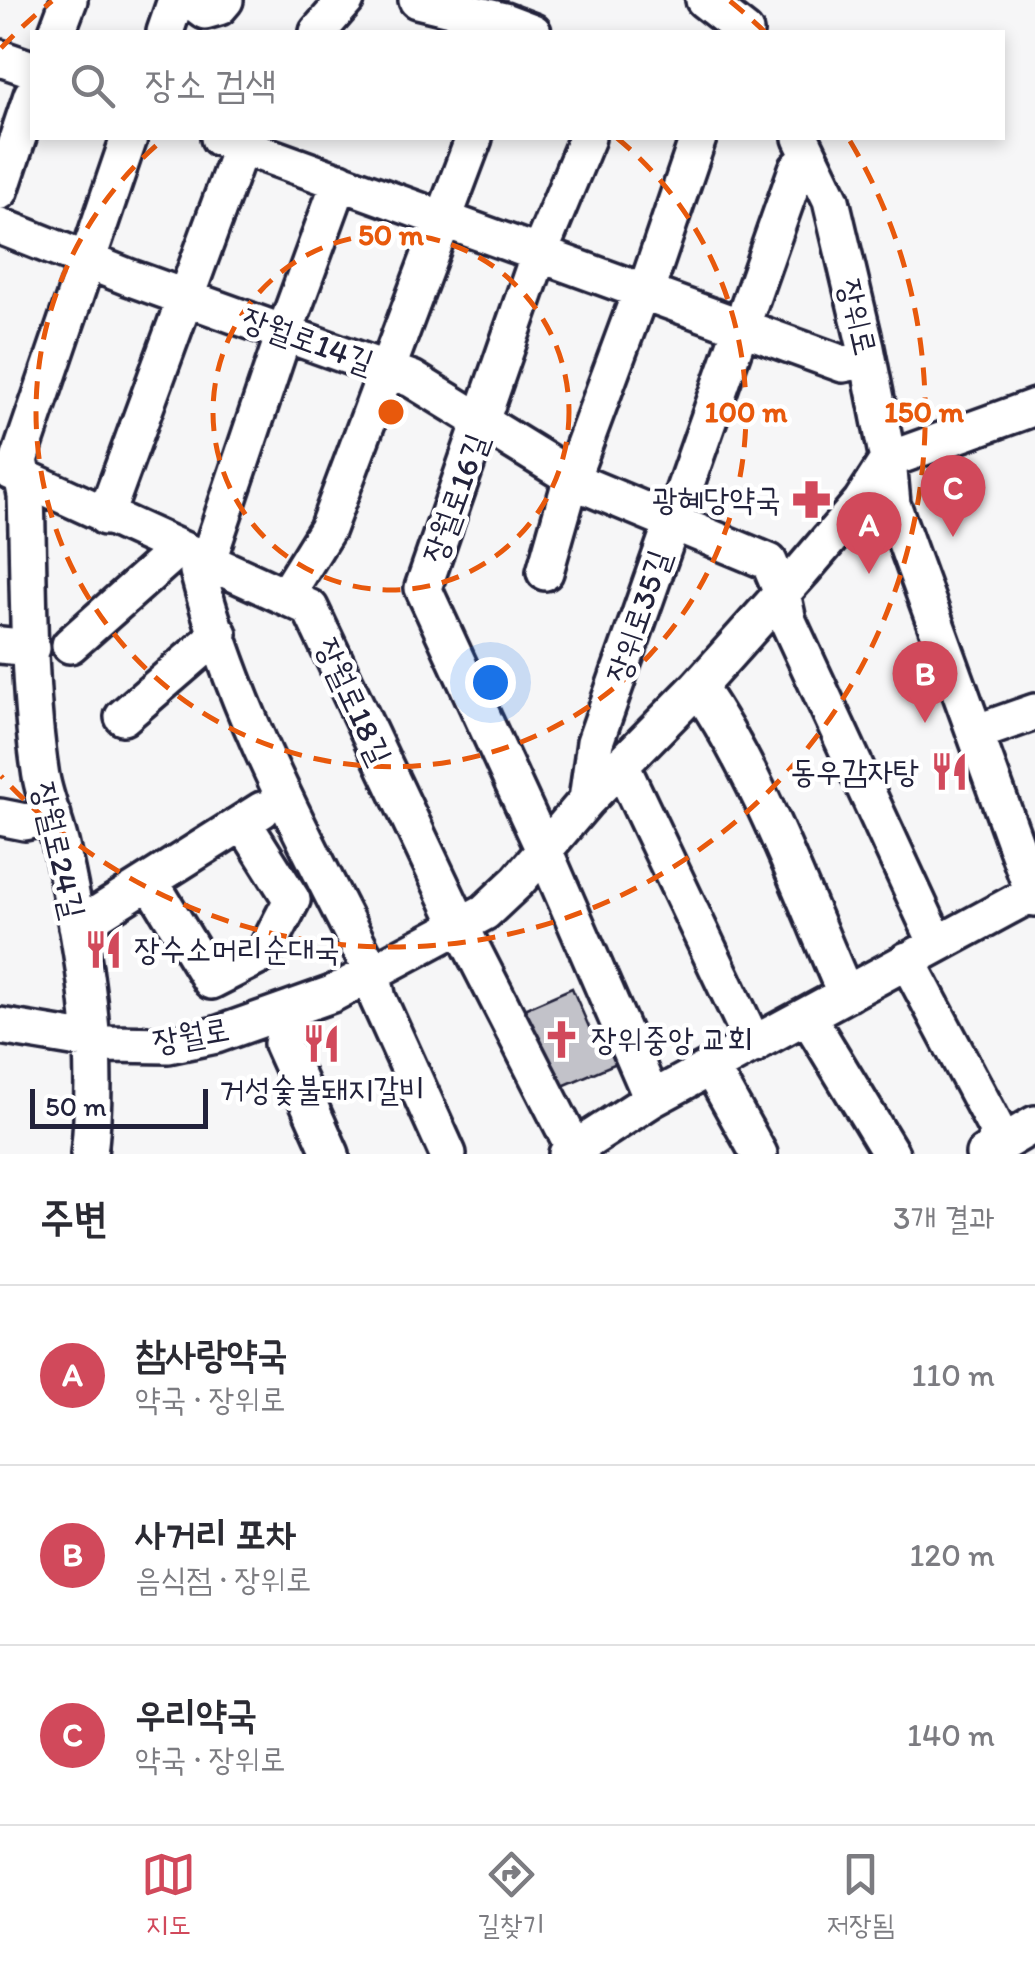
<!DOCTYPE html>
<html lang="ko">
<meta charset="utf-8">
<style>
body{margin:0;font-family:Itim,"Poor Story",sans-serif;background:#f7f7f7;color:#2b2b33}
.scale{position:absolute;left:30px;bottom:25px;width:178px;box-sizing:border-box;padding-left:10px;border:5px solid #22223b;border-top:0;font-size:28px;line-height:35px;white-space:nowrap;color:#22223b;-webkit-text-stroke:8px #fff;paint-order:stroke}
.you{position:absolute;left:490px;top:682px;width:35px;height:35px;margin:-25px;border:8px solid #fff;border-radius:50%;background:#1a73e8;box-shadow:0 0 0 15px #1a73e833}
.badge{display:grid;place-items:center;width:65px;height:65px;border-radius:50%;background:#d1495b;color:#fff;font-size:32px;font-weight:700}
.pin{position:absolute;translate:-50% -82px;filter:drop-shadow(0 2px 5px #0008)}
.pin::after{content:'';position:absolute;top:52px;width:35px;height:30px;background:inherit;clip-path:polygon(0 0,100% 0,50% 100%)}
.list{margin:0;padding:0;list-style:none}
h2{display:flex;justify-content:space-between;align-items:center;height:130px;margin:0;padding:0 40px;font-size:42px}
h2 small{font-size:32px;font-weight:400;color:#7c7c81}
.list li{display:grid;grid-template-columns:65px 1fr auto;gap:30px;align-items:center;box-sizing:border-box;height:180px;padding:0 40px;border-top:2px solid #e1e1e2}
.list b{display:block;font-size:38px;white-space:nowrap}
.list p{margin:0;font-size:32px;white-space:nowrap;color:#7c7c81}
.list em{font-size:32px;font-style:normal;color:#7c7c81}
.icon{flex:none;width:55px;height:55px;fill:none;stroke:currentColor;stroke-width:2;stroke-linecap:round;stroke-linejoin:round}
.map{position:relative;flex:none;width:1035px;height:1154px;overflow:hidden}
.search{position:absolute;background:#fff;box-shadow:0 5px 15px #0003;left:30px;right:30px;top:30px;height:110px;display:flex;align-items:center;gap:25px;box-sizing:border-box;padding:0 35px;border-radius:0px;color:#7c7c81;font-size:38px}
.sheet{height:670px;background:#fff}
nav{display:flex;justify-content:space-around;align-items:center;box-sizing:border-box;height:140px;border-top:2px solid #e1e1e2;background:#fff;font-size:28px;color:#7c7c81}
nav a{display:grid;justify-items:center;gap:5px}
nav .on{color:#d1495b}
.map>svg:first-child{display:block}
.building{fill:#c2c2c9;stroke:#22223b;stroke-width:2.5}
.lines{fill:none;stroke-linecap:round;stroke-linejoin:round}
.minor-casing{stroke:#22223b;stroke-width:42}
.minor{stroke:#fff;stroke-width:35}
.ring{fill:none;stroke:#e8590c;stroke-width:5;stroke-dasharray:18 12}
.labels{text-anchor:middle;stroke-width:9;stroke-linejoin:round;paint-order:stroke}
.street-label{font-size:32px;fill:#22223b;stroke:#fff}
.poi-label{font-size:32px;fill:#22223b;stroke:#fff;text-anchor:end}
.centre{fill:#e8590c;stroke:#fff;stroke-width:5}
.ring-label{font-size:30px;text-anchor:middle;font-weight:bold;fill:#e8590c;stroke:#fff;stroke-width:9;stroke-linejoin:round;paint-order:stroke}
</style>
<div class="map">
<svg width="1035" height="1154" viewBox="0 0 1035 1154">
<rect width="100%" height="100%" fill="#f6f6f7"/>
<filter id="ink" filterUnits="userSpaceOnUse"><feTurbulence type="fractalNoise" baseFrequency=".01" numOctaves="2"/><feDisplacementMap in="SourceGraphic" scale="20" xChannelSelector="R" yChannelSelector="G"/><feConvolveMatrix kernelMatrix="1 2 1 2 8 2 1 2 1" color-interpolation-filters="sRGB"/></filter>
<g filter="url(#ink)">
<path class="building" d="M572,988L596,1043L615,1034L626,1059L551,1091L517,1012Z"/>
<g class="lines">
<defs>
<path id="minor" d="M190,0L205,11L219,7L225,0
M417,0L504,21L533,32
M704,0L745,32
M57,32L69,0
M165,32L176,0
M318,32L346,0
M0,58L32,69
M219,138L843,364L868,359
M587,138L539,254L423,588L544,850L652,1099
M801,138L831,200L866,348L888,460L892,504L1035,898
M340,181L285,331L212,548L198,571C234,712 307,843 372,972L378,999L448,1154
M0,191L32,95
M0,226L128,277L412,379L586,486L769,562L782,593L788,621L937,944
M10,471L310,608L460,925L577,1154
M105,517L244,138
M545,572L572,477L641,291L651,276L698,138
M286,595L327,529L474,138
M0,645L32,648
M70,645L177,550
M698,687C758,774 798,884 840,981L849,993
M123,717L219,634
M975,733L1035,712
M621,765L754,1045
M587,800L595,742L797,169L810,157
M0,817L25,822L53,816
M150,881L211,981L264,954L292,900L243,822
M77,927L262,810
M907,960L996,1128L997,1154
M292,1008L282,1044L331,1154
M808,1017L891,1154
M0,1026L109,1044L168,1045L216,1035L332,994L485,912L518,881L587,800L698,687L802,571L861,502L888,460L1035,407
M711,1068L759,1154
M89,1154C101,1052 84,951 62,851C57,824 43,797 40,770C27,683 29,583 26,495L19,460L129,138
M567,1154L652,1099L1033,893
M984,1154L1035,1124"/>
</defs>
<use href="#minor" class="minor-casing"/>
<use href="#minor" class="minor"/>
</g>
</g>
<g class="ring">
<circle cx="391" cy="412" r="178"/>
<path d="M617 138A355 355 0 1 1 165 138"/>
<path d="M1 48A533 533 0 0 1 52 1M730 1A533 533 0 0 1 765 32M850 141A533 533 0 0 1 1 776"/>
</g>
<defs>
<symbol id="pharmacy-bare" viewBox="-9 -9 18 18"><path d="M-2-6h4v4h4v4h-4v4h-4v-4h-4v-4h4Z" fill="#d1495b" stroke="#fff" stroke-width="2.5" paint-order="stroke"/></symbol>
<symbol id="restaurant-bare" viewBox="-9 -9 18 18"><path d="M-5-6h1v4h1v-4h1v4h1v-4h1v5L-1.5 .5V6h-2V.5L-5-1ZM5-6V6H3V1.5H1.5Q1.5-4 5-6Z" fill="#d1495b" stroke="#fff" stroke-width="2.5" paint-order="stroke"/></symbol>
<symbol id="church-bare" viewBox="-9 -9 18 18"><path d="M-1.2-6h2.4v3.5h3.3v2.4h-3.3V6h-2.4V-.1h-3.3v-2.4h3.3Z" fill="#d1495b" stroke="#fff" stroke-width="2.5" paint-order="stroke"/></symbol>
</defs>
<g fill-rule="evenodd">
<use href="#pharmacy-bare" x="784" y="472" width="55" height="55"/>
<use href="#restaurant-bare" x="922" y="744" width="55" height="55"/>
<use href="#restaurant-bare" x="76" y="922" width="55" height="55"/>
<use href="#church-bare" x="534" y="1012" width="55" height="55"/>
<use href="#restaurant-bare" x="294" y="1016" width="55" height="55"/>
</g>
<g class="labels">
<g class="street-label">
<text transform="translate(858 317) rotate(77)" y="11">장위로</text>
<text transform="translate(308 340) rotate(20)" y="11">장월로14길</text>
<text transform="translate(455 498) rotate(-70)" y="11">장월로16길</text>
<text transform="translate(638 616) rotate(-71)" y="11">장위로35길</text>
<text transform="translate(354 701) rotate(65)" y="11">장월로18길</text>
<text transform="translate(59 850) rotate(77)" y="11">장월로24길</text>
<text transform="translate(191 1035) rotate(-10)" y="11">장월로</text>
</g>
<g class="poi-label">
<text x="781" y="510">광혜당약국</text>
<text x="919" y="782">동우감자탕</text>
<text x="134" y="960" text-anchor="start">장수소머리순대국</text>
<text x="591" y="1050" text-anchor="start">장위중앙 교회</text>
<text x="322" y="1100" text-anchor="middle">거성숯불돼지갈비</text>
</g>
</g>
<circle cx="391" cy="412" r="15" class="centre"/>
<g class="ring-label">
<text x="391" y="245">50 m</text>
<text x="746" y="422">100 m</text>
<text x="924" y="422">150 m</text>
</g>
</svg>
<div class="scale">50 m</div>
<div class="you"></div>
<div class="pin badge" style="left:869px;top:574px">A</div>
<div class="pin badge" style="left:925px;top:723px">B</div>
<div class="pin badge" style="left:953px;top:537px">C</div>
<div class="search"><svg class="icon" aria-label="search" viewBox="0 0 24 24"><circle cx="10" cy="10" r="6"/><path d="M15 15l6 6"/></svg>장소 검색</div>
</div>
<section class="sheet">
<h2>주변<small>3개 결과</small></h2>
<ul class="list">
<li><span class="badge">A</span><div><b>참사랑약국</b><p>약국 · 장위로</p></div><em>110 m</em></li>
<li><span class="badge">B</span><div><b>사거리 포차</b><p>음식점 · 장위로</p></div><em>120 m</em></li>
<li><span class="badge">C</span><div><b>우리약국</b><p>약국 · 장위로</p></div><em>140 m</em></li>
</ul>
</section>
<nav>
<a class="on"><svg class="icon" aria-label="map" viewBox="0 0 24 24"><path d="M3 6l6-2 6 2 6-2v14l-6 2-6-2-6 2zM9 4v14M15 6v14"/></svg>지도</a>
<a><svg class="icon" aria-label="directions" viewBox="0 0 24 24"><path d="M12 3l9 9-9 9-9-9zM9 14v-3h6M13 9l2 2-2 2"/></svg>길찾기</a>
<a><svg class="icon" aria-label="saved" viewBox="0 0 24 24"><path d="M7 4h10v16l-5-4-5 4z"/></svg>저장됨</a>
</nav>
